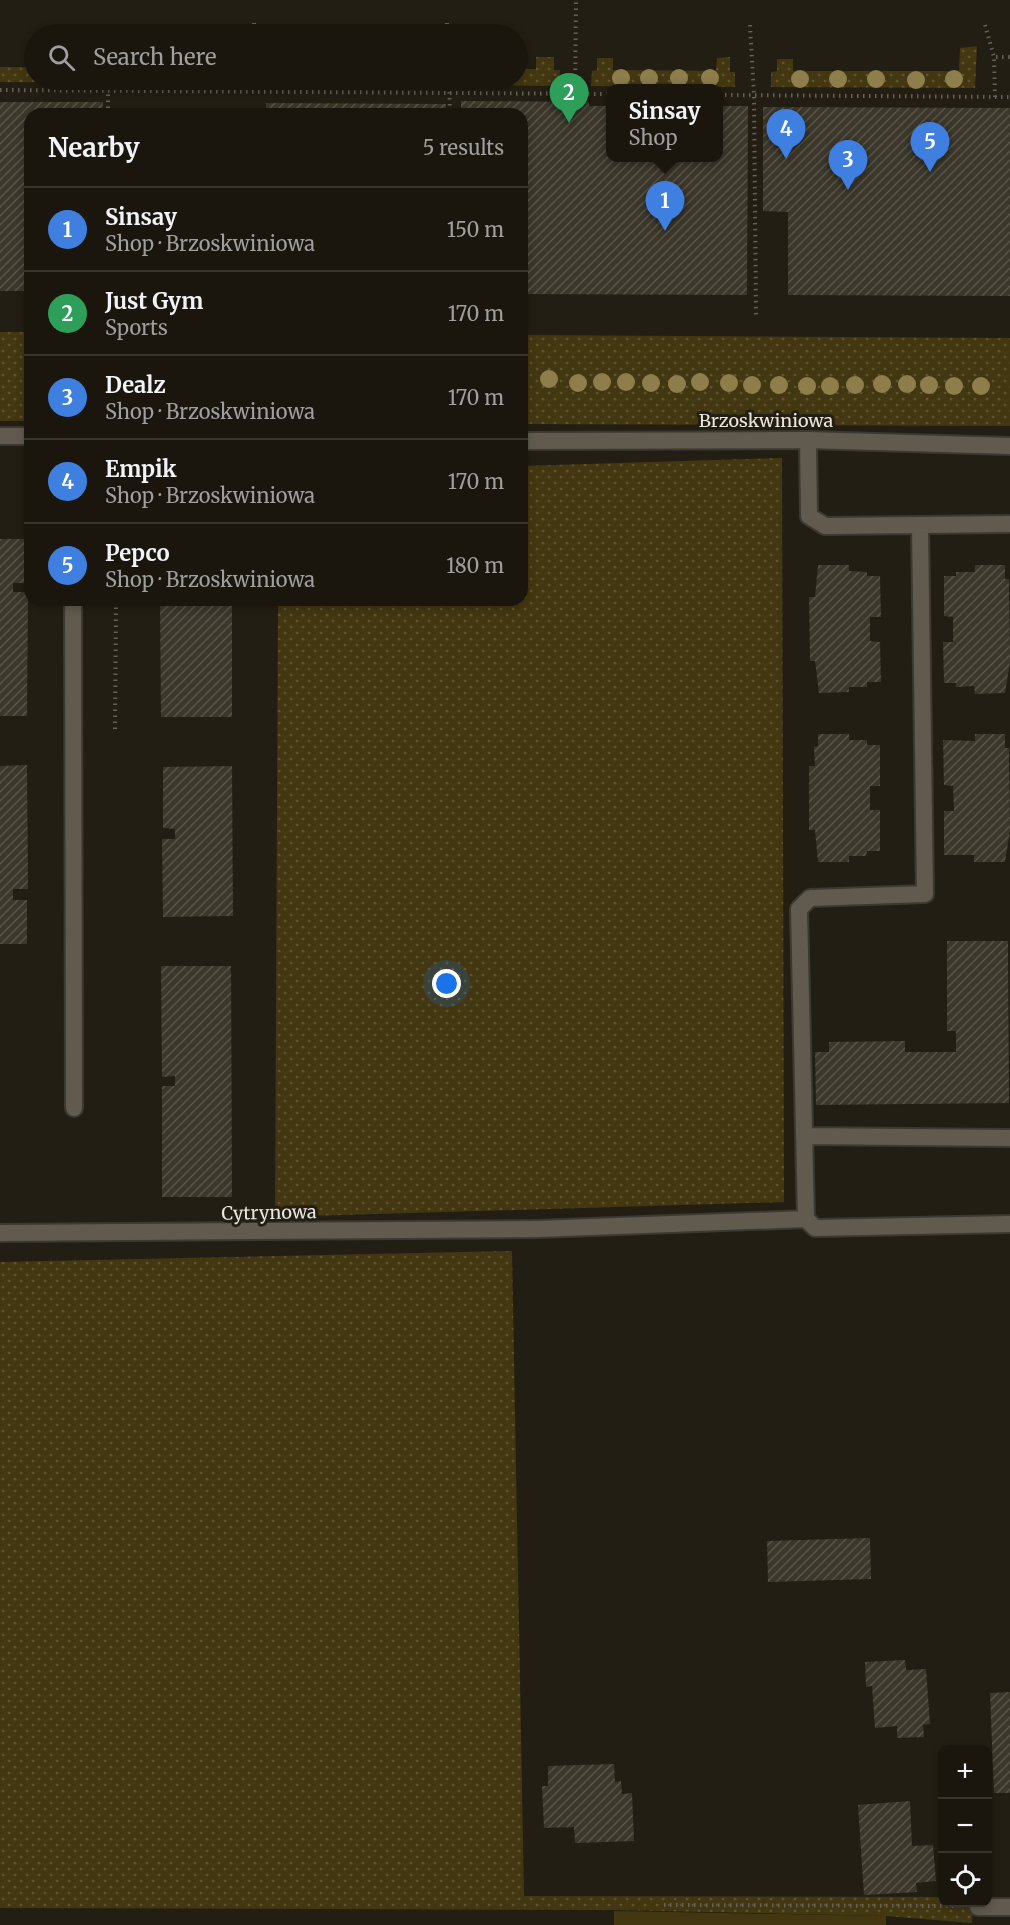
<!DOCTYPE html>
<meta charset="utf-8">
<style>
body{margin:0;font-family:Merriweather,serif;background:#27231c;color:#f1f3f6}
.controls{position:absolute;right:18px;bottom:18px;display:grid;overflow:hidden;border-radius:12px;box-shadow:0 3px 9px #0003}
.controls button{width:54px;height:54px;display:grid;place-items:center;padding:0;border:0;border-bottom:2px solid #38352e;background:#1a160e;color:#f1f3f6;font:30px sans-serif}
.you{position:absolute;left:447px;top:984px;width:21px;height:21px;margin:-15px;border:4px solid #fff;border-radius:50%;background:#1a73e8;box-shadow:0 0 0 9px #1a73e833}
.badge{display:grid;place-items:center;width:39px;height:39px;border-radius:50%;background:#7c3aed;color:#fff;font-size:20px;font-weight:700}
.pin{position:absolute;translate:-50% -50px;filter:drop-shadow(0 2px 3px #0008)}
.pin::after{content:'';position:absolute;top:32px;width:21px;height:18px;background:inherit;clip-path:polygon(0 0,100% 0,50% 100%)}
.popup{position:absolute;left:606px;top:84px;width:117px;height:78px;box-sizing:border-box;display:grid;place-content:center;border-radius:12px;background:#1a160e;filter:drop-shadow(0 2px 4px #0005);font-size:20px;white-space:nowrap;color:#9f9f9e}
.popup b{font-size:22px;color:#f1f3f6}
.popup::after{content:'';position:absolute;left:50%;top:100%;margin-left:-12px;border:12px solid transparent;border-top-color:#1a160e}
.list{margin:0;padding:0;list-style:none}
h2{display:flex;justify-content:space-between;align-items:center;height:78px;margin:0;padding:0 24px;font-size:26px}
h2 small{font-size:20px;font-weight:400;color:#9f9f9e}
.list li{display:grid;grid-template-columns:39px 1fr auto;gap:18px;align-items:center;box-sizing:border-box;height:84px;padding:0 24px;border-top:2px solid #38352e}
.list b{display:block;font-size:22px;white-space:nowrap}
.list p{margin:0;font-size:20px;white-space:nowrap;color:#9f9f9e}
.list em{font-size:20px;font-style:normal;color:#9f9f9e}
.icon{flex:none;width:33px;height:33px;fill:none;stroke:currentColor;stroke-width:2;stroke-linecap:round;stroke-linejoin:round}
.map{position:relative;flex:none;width:1010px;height:1925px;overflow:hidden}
.search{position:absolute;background:#1a160e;box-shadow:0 3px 9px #0003;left:24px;top:24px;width:504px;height:66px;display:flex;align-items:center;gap:15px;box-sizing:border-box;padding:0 21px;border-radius:33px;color:#9f9f9e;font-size:22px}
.panel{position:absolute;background:#1a160e;box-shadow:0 3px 9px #0003;left:24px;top:108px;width:504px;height:498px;border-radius:18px}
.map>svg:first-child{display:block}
.grass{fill:url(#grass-dots)}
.park{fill:#433711}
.building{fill:url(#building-hatch)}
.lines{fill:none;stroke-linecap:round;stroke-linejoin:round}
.service-casing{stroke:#3c3932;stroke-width:20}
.minor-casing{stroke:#3c3932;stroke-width:20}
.path{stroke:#656158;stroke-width:4;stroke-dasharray:1.5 4.5;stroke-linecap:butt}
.service{stroke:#605b4e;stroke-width:16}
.minor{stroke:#605b4e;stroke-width:16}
.tree{fill:#8d7e4c}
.labels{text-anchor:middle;stroke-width:6;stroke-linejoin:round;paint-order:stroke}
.street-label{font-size:18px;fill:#eae7e0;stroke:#221e13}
</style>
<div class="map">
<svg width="1010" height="1925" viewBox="0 0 1010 1925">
<defs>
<pattern id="grass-dots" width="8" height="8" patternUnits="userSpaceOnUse" patternTransform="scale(1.5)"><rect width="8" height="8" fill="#433711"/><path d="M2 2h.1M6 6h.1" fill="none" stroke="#5e5433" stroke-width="1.8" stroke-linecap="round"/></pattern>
<pattern id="building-hatch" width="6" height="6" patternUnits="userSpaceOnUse" patternTransform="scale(1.5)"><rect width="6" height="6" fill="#3b372b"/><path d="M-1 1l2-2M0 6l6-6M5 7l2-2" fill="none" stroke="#585449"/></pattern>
</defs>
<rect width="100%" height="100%" fill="#221e13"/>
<path class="grass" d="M977,46L975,88L771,87V72L777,71V59H793V71H959L960,48Z
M536,57H554V70H560L559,86L465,85V80H518V69H536Z
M730,57V72H735V87L591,86L592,71L597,70V58H613V70L716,71L717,58Z
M0,67H34V80H239V84L0,82Z
M272,80H429V85H272Z
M0,332H30V421H0Z
M522,335L1010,338V426L522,424Z
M782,458L784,1202L275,1217L278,600H522V466Z
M512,1251L524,1896L942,1897V1902L973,1903L972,1923L886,1916L614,1910L0,1908V1262Z"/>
<path class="park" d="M614,1911L886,1916V1925H614Z"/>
<path class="building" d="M461,101L589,102V106H611V158H719V106H748L747,295L522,294V114H461Z
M0,102H103L102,114H30V291H0Z
M266,103L446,104V114H266Z
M763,107L1010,108V296L788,295V212L763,211Z
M0,539H27V583H13V592H28L27,716H0Z
M818,565H849V571L867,572V576H880L881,617H870V641L880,642L881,682H867V687H849V692L819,693L815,661H810L809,597H815Z
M975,565H1005V579H1009L1010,662L1005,693L975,694L974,686L956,687V683H944L943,642H953V617L944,616V576H956V572H975Z
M160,600H232V717H161Z
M818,734H849V740H867V745H880V786H870V810H880V851H867L866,856H849V862H818L815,830H809V766H815L814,747L818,746Z
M975,734H1005V748H1009L1010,831L1005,862H974V855H944V811H954L953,786L944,785L943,740L975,741Z
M27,765L28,889H13V900H27V944H0V766Z
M232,766L233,916L163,917L162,839H175V829L163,828V767Z
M947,941H1008L1009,1103L816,1105L815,1052H829V1042L905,1041V1052H956V1031H947Z
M161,966H231L232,1197H162V1086H175V1076L162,1077Z
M870,1538L871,1579L768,1582L767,1541Z
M905,1660L906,1670L926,1669L930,1724L923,1725L924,1737L897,1738V1726L875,1728L872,1686L866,1687L865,1662Z
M1010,1692V1793H994L990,1693Z
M614,1764L615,1782L621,1781L622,1794L632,1793L634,1841L575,1843L574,1827L544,1828L542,1786H548V1766Z
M910,1801L912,1846L933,1845L936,1881L916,1883L917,1892L864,1895L858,1805Z"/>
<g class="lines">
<defs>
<path id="service" d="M808,440L809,516L825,526L1010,524
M920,525L925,894L810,898L799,909L806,1219L815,1228L1010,1224
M73,600L74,1108
M804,1136L1010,1138
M538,1229L806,1219
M978,1907H1010"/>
<path id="minor" d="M0,436H30
M522,441L808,440L1010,446
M0,1233L538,1229"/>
</defs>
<use href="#service" class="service-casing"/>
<use href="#minor" class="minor-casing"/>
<path class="path" d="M254,23V34
M447,23V34
M750,25L754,95L756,318
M985,25L994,57
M255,80V92
M449,80L450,114
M0,90L611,94
M575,94L576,0
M719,95L1010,97
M995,97L994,57H1010
M108,114V91
M26,588H30
M115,729L116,600
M664,1905L954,1906"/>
<use href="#service" class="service"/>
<use href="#minor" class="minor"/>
</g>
<g class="tree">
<circle cx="621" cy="78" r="9"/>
<circle cx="649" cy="78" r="9"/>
<circle cx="679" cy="78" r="9"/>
<circle cx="710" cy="78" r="9"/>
<circle cx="800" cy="79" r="9"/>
<circle cx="838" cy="79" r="9"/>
<circle cx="876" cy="79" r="9"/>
<circle cx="954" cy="79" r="9"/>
<circle cx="916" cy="80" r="9"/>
<circle cx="549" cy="379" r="9"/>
<circle cx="602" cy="382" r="9"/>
<circle cx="626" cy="382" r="9"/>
<circle cx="700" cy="382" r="9"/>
<circle cx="578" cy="383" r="9"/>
<circle cx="651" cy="383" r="9"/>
<circle cx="729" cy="383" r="9"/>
<circle cx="677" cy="384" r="9"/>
<circle cx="882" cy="384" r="9"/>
<circle cx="907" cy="384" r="9"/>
<circle cx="752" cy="385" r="9"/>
<circle cx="779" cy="385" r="9"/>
<circle cx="855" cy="385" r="9"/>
<circle cx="929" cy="385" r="9"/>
<circle cx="807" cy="386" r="9"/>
<circle cx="830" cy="386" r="9"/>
<circle cx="954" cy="386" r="9"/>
<circle cx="981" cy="386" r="9"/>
</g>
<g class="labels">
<g class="street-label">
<text x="766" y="427">Brzoskwiniowa</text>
<text transform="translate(269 1213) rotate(-1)" y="6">Cytrynowa</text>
</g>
</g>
</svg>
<div class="controls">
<button>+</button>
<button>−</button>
<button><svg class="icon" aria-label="locate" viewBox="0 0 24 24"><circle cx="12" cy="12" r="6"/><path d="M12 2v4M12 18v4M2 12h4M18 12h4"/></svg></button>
</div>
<div class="you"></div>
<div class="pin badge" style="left:665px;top:231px;background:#3f7fe0">1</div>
<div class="popup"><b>Sinsay</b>Shop</div>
<div class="pin badge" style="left:569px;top:123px;background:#2e9e5b">2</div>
<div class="pin badge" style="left:848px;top:190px;background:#3f7fe0">3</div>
<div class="pin badge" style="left:786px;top:159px;background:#3f7fe0">4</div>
<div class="pin badge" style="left:930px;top:172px;background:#3f7fe0">5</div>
<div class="search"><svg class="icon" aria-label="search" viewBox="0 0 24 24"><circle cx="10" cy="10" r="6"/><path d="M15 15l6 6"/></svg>Search here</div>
<section class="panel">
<h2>Nearby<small>5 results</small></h2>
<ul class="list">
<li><span class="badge" style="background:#3f7fe0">1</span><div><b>Sinsay</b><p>Shop · Brzoskwiniowa</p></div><em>150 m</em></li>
<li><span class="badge" style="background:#2e9e5b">2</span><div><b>Just Gym</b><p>Sports</p></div><em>170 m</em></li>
<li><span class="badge" style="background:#3f7fe0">3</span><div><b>Dealz</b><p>Shop · Brzoskwiniowa</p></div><em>170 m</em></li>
<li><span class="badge" style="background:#3f7fe0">4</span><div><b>Empik</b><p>Shop · Brzoskwiniowa</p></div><em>170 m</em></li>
<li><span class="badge" style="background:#3f7fe0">5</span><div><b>Pepco</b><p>Shop · Brzoskwiniowa</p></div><em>180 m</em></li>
</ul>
</section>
</div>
